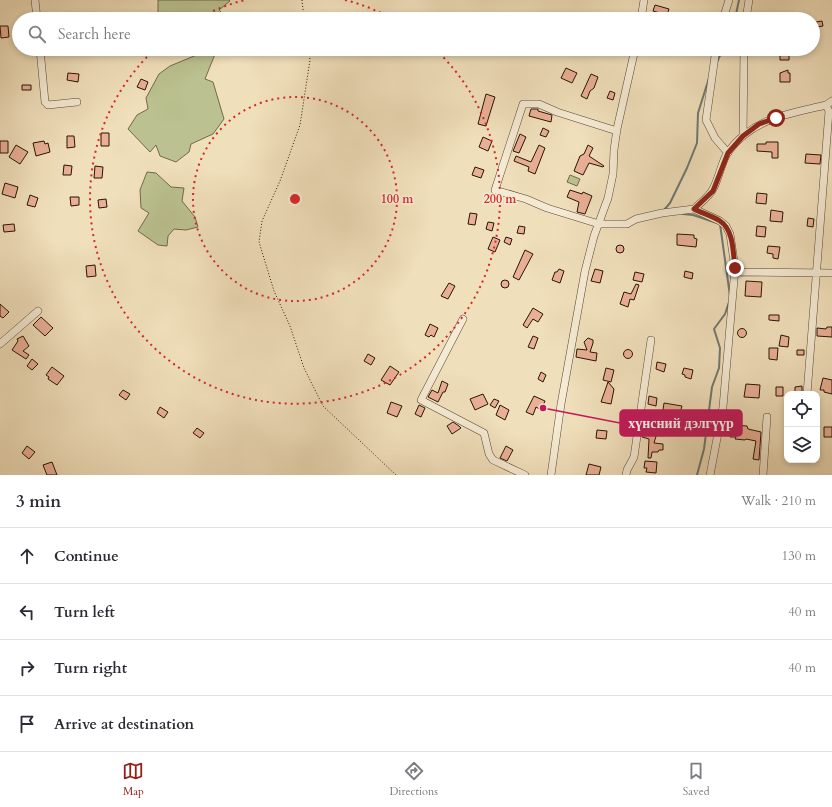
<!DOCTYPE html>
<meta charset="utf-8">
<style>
body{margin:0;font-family:Cardo,serif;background:#f2f2f3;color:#2b2b33}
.controls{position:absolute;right:12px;bottom:12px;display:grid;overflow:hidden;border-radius:8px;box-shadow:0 2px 6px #0003}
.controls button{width:36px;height:36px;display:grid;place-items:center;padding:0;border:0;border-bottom:1px solid #e1e1e2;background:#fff;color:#2b2b33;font:20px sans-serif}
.stop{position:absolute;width:12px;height:12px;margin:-9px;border:3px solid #8f2418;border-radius:50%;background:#fff}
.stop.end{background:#8f2418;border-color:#fff;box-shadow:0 1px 4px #0008}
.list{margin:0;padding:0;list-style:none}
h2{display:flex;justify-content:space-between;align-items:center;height:52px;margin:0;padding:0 16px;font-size:17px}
h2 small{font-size:13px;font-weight:400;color:#7c7c81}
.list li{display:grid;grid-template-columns:26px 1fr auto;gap:12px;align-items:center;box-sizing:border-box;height:56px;padding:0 16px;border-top:1px solid #e1e1e2}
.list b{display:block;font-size:15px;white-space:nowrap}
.list em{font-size:13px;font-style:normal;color:#7c7c81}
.icon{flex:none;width:22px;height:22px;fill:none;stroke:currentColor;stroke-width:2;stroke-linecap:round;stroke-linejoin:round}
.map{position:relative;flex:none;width:832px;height:475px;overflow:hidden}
.search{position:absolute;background:#fff;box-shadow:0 2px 6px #0003;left:12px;right:12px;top:12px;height:44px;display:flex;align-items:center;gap:10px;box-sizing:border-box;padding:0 14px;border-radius:22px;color:#7c7c81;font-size:15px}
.sheet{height:276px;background:#fff}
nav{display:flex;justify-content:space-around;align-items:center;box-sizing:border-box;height:56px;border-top:1px solid #e1e1e2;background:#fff;font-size:11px;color:#7c7c81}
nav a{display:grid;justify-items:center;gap:2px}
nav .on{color:#8f2418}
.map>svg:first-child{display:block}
.green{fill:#bbc190;stroke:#716a4a}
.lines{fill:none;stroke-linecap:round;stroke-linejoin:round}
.stream{stroke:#6e7871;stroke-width:2}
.building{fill:#eab096;stroke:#271404}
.minor-casing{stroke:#594732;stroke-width:8}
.path{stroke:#271404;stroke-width:1;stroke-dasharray:1 2;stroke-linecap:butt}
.minor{stroke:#f5ead3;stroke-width:7}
.route{stroke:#8f2418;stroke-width:5}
.ring{fill:none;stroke:#d62828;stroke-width:2;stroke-dasharray:2 4}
.centre{fill:#d62828;stroke:#f5ead3;stroke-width:2}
.ring-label{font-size:12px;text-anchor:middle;font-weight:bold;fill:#d62828;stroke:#f5ead3;stroke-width:3;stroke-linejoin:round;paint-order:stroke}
.leader{fill:none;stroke:#c2185b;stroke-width:1.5}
.callout-dot{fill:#c2185b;stroke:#f5ead3;stroke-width:1.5}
.callout{fill:#c2185b;stroke:#c2185b;stroke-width:1.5}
.callout-label{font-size:14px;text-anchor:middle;font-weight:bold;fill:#fff}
</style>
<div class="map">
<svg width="832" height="475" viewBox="0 0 832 475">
<rect width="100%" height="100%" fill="#f0dfbb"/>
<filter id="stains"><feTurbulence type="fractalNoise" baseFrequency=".005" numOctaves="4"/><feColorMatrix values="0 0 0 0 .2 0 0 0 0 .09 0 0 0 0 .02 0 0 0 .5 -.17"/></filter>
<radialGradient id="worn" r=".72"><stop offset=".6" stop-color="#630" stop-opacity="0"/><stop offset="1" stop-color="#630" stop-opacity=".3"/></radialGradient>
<path class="green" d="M158,0H229L230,1L219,10L228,19H161L158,17Z
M211,49H217L205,79L213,82L224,119L213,134L191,144L189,152L176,162L160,156L156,145L150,152L128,129L137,115L148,109L146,98L159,74L170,66Z
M147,172L156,173L171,187L184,188L182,201L195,217L198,227L186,230L174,229L168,236L167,246L158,245L138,231L149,213L141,208L140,190Z
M570,175L580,179L577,186L567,182Z"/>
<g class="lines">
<path class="stream" d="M735,19L739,0
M716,64L723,49
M664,210L670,203L687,168L697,143L698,113L709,78
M683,214L693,215L720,224L730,296
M697,475L704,449L712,387L719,368L720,348L714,329L725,314L729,302"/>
</g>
<path class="building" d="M655,5L669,9L667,15L653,11Z
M822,21L823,26L816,27V22Z
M0,26H8L9,37L1,38Z
M137,49H155L154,55L137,52Z
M659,49H676L674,55L658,51Z
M780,49H789V60H780Z
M566,68L577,73L572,83L561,78Z
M788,70V73H790V82H780V73Z
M68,73L79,74L78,82L67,80Z
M591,74L598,77L594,88L590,91L587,99L581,96Z
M141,79L148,82L145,90L137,87Z
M22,85H31V90H22Z
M610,91L615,93L613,100L607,98Z
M486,94L495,97L486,126L478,124Z
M531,109H538V111L552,115L551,122L529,116Z
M543,128L549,131L546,137L540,135Z
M101,133H109V146H101Z
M520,134L526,137L519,153L513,151Z
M67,136H74L75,147L67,148Z
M483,137L492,141L488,151L479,147Z
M0,141H8V153H0Z
M44,141L45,144L48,143L50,152L36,156L33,143Z
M766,142H778V158H772V152L757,151V144H766Z
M16,145L28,152L20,164L9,157Z
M539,145L545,148L535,174L528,171L529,167L514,161L516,156L531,162Z
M588,145L593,148L589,156L604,166L603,167L589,163L583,175L574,171L580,156L584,154Z
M806,154L821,155L820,164L805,163Z
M64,165L72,166L71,175H63Z
M95,166L103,167L102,178H94Z
M475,167L484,170L481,178L472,175Z
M5,183L18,187L15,198L2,194Z
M570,190L582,194L583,192L592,196L585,214L577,212L579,202L567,197Z
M757,193L767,194L766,204L756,203Z
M30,195L38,198L35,207L27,205Z
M70,197H79V205L71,206Z
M106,199L107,207L99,208L98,200Z
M771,210L783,212L782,222L770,221Z
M470,213L477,214L475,225L468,224Z
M808,218L814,219L813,227L807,226Z
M488,222L494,223L492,231L486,229Z
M14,224L15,231L4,232L3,225Z
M519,226L525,227L524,234L517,233Z
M757,226L766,227L765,237L756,236Z
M677,234L694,235V238L697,239L696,247L677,245Z
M493,237L500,240L495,252L488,249Z
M506,237L512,239L510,245L504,242Z
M616 249a4 4 0 1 1 8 0a4 4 0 1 1-8 0Z
M768,246L780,247L778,259L773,258V254L767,253Z
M525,250L533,254L519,280L513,277Z
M95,265L96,276L87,277L86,266Z
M559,269L564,271L560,283L552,280L555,272H557Z
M595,269L603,271L600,283L591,281Z
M685,271L693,273L692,279L684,277Z
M635,272L644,274L642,282L633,280Z
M501 284a4 4 0 1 1 8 0a4 4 0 1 1-8 0Z
M746,281L762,282L761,297L745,296Z
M449,283L455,286L448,299L441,296Z
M636,284L639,285L634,300L630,299L628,307L620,304L624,292L631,294Z
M0,304L9,312L3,318L0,316Z
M533,308L543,314L538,322L533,319L527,328L523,325Z
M769,315H779V321L769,320Z
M41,317L53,328L45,336L33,325Z
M430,324L438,328L434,337L431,335L429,337L425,335Z
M827,327H832V337L817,336V328L826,329Z
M737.5 333a4.5 4.5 0 1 1 9 0a4.5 4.5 0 1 1-9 0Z
M781,335L789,337L788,347L779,346Z
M23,336L29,346L23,351L29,355L26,359L12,350L18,341L17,339Z
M533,336L538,338L534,349L528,347Z
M588,338L593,340V343L590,352L597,353L596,361L576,357L577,349L587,350L584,342Z
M769,348H778L777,360L769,359Z
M623.5 354a4.5 4.5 0 1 1 9 0a4.5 4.5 0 1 1-9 0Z
M797,350H804V355H797Z
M368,354L375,358L371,365L364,361Z
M32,359L38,364L32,370L27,366Z
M657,362L666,364L664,372L656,369Z
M390,366L399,372L390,385L381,380Z
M52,367L64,376L57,385L48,379L49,377L46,375Z
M606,368L614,370L611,382L603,380Z
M684,368L693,370L691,379L685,377V375L682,374Z
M541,372L546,375L543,382L538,379Z
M823,378L832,380V394L824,392V390H820Z
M442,381L448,384L445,392H443L438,402L428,397L432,390L438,393Z
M608,382L614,389L611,404L601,402Z
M746,384L760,385L759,398L744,397Z
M802,386V394H795V387Z
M776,387H783V396H776Z
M123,390L130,394L126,400L119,395Z
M483,394L488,404L475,410L470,399Z
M534,396L545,401L541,410L536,407L533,415L526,412Z
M649,396L657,398L656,406L648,404Z
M494,399L499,401L495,408L490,405Z
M391,402L402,406L397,417L387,413Z
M664,403L682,406L680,413L663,410Z
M419,405L425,408L421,417L415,414Z
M500,405L509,410L505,420L496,415Z
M160,407L168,412L164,418L157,413Z
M453,422L459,426L461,428L452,434L447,426Z
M732,425L747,426L748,429L761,432L759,460L753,459L756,441L746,439L745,440L735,439L736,437H730Z
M824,427H832V437H824Z
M197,428L204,433L200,438L193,433Z
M643,429L657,433L654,443L663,444V450H659L658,452H652L651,458H648L649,439L642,437Z
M597,430L607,431L606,439L596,438Z
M27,446L35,452L29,459L22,453Z
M506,446L513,450L507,461L500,458Z
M645,461L657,462L656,473L646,472L647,468H644Z
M52,462L57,475H47L43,465Z
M589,464L601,467L599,475H586Z"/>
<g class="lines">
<defs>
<path id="minor" d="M35,0L37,19
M641,19L644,0
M723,19L729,0
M746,19L749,0
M40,49L45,102L48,105L77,102
M716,49L706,120L715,138L728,153
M617,131L557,112L539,104H523L495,190L526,199L547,208L599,224H627L636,219L662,213L694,209L720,221L726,226L730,234L735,268L738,272L832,273
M743,136L744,49
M694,209C700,203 709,197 713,189C719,178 721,163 728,152C752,118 789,114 826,105L832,101
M463,319L421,400L484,433L489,454L493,460L525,475
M0,344L38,311
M807,394L829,111L826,105
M551,475L561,404L585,271L594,236L608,198L613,174L614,150L617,129L635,49
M626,475L627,470L634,457L651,340
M710,475L723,407L735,268
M763,475L767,417"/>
</defs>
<use href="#minor" class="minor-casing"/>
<path class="path" d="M302,0L304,19
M309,49L310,60L300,125L280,181L262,221L259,242L274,291L290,326L304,368L323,406L396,475"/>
<use href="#minor" class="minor"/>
</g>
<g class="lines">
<path class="route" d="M735,268C733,253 734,230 720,221C712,216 702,213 694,209L713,191L728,153L743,136L759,124L776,118"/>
</g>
<g class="ring">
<circle cx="295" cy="199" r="102"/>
<path d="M197 19A205 205 0 0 1 245 0M345 0A205 205 0 0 1 393 19M435 49A205 205 0 1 1 155 49"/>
</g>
<circle cx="295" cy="199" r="6" class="centre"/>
<g class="ring-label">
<text x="397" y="203">100 m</text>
<text x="500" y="203">200 m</text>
</g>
<path class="leader" d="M543 408L620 423"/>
<circle class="callout-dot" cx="543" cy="408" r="4"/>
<rect class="callout" x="620" y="410" width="122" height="26" rx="4"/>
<g class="callout-label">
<text x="681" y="428">хүнсний дэлгүүр</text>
</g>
<rect width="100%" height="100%" filter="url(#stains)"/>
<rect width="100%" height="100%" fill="url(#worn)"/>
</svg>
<div class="controls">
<button><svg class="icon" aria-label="locate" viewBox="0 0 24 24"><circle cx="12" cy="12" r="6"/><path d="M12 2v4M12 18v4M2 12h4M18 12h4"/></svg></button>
<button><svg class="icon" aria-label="layers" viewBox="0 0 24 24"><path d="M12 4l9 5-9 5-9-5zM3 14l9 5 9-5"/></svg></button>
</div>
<div class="stop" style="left:776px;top:118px"></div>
<div class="stop end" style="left:735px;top:268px"></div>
<div class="search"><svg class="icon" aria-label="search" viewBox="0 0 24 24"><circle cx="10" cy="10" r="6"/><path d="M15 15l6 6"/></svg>Search here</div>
</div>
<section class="sheet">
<h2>3 min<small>Walk · 210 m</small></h2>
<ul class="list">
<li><svg class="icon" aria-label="ahead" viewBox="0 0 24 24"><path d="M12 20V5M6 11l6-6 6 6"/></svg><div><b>Continue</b></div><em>130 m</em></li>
<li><svg class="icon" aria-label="left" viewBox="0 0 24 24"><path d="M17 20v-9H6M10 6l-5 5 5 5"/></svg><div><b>Turn left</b></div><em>40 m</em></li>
<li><svg class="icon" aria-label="right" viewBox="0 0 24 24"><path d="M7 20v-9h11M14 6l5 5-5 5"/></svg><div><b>Turn right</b></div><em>40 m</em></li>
<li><svg class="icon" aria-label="arrive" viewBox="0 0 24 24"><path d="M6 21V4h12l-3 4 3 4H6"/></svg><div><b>Arrive at destination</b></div></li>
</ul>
</section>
<nav>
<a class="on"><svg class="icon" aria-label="map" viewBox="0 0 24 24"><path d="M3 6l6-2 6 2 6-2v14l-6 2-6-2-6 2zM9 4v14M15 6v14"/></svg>Map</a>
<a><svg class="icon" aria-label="directions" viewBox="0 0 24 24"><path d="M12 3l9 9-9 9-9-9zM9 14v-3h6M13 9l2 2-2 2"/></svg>Directions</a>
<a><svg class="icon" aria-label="saved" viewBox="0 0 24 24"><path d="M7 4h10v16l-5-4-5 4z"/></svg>Saved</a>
</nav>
